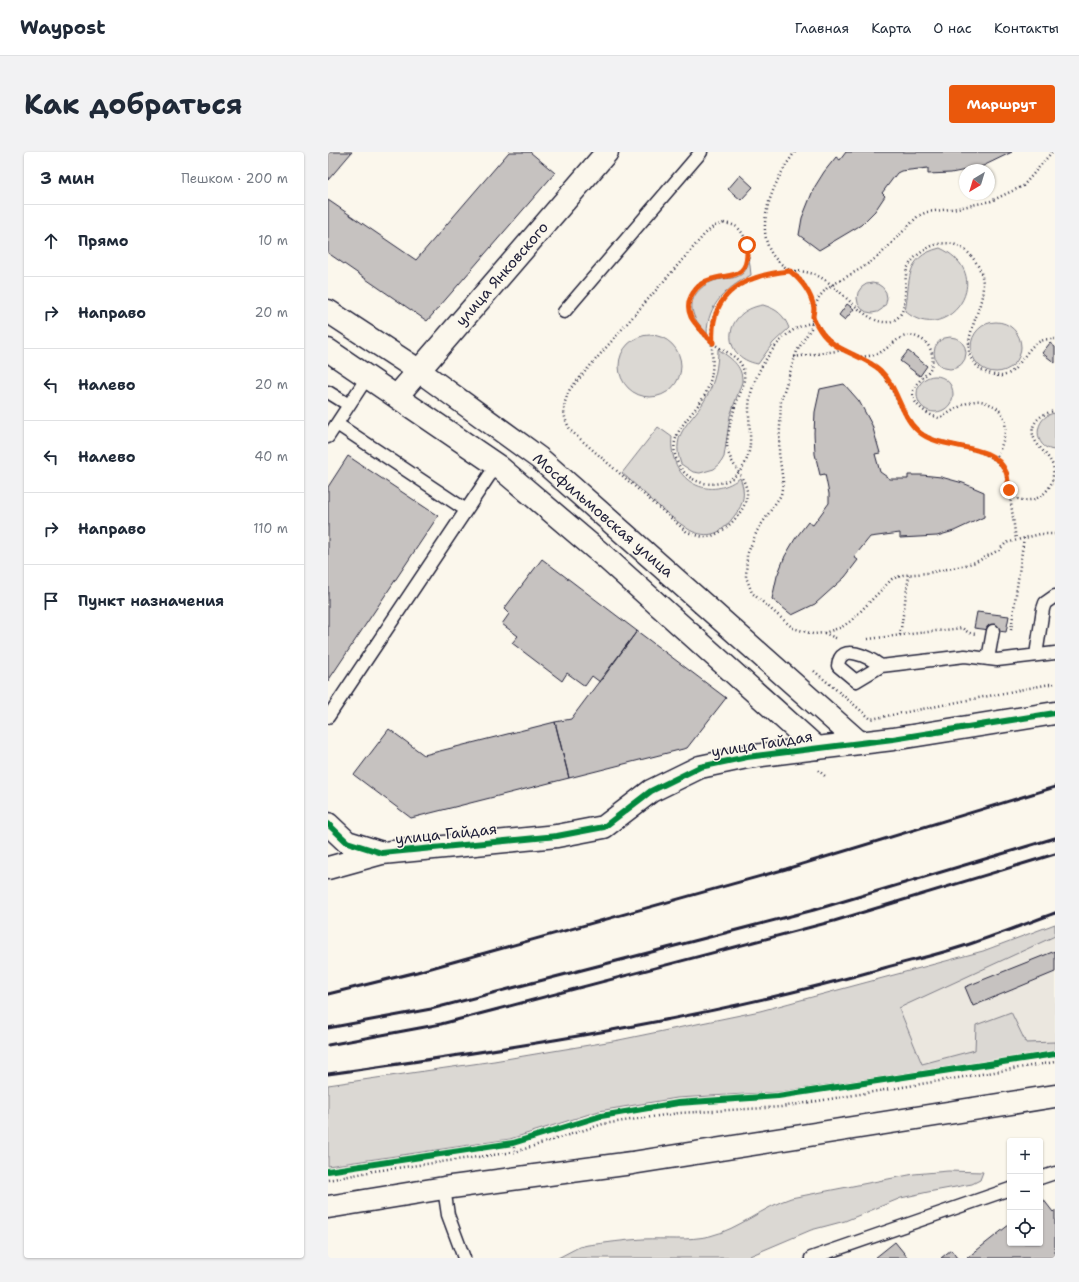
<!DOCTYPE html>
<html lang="ru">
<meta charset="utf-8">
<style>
body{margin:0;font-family:"Shantell Sans",sans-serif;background:#f2f2f3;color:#1f2937}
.controls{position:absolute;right:12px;bottom:12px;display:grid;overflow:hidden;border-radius:4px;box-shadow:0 1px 3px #0004}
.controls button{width:36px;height:36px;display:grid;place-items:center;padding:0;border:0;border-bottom:1px solid #e0e1e3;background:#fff;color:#1f2937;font:20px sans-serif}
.compass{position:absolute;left:631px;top:12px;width:36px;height:36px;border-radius:50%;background:#fff;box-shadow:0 1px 3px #0004;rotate:218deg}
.stop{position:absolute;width:12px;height:12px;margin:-9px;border:3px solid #ea580c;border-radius:50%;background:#fff}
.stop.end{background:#ea580c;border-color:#fff;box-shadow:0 1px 4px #0008}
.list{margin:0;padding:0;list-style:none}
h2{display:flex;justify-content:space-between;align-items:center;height:52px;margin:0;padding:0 16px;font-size:17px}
h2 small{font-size:13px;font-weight:400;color:#747a83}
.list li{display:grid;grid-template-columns:26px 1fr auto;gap:12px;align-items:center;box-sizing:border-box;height:72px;padding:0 16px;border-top:1px solid #e0e1e3}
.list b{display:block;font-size:15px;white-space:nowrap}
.list em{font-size:13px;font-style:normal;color:#747a83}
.icon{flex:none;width:22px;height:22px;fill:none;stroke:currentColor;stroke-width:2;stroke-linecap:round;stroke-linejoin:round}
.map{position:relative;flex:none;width:727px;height:1106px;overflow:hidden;border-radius:4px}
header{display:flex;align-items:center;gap:24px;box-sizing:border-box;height:56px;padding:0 20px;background:#fff;border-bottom:1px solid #e0e1e3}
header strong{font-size:19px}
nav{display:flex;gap:22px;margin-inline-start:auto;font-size:14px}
.intro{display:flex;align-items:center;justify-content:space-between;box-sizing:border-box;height:96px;padding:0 24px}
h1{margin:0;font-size:28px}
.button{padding:10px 18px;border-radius:4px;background:#ea580c;color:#fff;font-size:14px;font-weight:700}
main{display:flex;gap:24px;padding:0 24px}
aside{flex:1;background:#fff;border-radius:4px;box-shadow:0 1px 3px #0004}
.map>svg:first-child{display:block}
.built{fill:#ebe7df}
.green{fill:#dbd8d3;stroke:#7e7d87}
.building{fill:#c6c2c0;stroke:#22223b}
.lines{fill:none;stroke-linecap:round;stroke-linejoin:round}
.lane-casing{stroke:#22223b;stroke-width:15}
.street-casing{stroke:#22223b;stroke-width:25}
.secondary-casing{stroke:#22223b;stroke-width:25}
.path{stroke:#22223b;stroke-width:2.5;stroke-dasharray:1 3;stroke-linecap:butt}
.lane{stroke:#fbf7ec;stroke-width:12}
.street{stroke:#fbf7ec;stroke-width:22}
.secondary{stroke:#fbf7ec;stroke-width:22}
.rail{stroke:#22223b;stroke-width:3}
.cycleway-casing{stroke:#fbf7ec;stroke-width:8}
.cycleway{stroke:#00873e;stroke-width:6}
.route{stroke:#ea580c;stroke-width:5}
.labels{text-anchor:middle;stroke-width:3;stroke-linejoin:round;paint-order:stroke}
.street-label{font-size:15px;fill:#22223b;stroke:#fbf7ec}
</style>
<header>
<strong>Waypost</strong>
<nav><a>Главная</a><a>Карта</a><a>О нас</a><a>Контакты</a></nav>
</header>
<div class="intro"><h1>Как добраться</h1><a class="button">Маршрут</a></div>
<main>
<aside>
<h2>3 мин<small>Пешком · 200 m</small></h2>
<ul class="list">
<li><svg class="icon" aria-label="ahead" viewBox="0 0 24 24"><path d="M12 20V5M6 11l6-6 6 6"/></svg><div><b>Прямо</b></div><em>10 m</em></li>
<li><svg class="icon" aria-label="right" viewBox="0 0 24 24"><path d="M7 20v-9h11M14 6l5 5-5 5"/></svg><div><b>Направо</b></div><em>20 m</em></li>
<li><svg class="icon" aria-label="left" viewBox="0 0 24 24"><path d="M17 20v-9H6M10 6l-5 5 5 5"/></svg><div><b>Налево</b></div><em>20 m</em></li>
<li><svg class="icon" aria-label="left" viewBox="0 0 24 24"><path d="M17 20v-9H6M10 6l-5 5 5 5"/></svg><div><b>Налево</b></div><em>40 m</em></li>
<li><svg class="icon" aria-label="right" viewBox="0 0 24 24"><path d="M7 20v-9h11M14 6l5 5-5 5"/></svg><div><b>Направо</b></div><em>110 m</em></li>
<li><svg class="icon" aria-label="arrive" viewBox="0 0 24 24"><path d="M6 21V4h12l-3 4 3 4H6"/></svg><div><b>Пункт назначения</b></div></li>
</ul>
</aside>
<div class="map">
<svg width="727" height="1106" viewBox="0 0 727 1106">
<rect width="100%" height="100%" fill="#fbf7ec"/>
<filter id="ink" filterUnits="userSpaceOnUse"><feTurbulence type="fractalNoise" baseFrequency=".025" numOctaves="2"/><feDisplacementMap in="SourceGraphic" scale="8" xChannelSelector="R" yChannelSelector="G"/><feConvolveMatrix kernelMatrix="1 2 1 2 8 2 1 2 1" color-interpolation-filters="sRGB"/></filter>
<g filter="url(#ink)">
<path class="built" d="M727,784V890L698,891L683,860L648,898L594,912L571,855Z"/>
<path class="green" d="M612,96C672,124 618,196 577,159C583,130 575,105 612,96Z
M421,105L423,123C399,136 379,152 379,182C374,176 367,169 365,161C359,144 377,129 393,127C401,126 407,127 414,122C419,118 420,112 421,105Z
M529 146a15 15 0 1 1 30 0a15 15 0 1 1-30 0Z
M435,153C449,157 456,163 461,176L445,191L430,212C391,205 395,159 435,153Z
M643 195a25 25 0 1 1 50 0a25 25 0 1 1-50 0Z
M291 214a31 31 0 1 1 62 0a31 31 0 1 1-62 0Z
M606 201a16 16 0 1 1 32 0a16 16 0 1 1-32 0Z
M390,197C402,206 415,213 414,230L402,264L396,305L392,312L386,317L372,321L365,320L353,312C341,279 366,270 379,244C387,230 390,213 390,197Z
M589 242a18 18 0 1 1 36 0a18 18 0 1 1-36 0Z
M727,261V298C704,297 705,264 727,261Z
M330,275L344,285C340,326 378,352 412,326C418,340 416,352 407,363C401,371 394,380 384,382C376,384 366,381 360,377C337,362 315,339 294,321Z
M727,772V784L571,856L594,912L647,898L648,873L683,860L698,891L727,890V899L451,940L349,946L271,959L182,987L0,1014V933L166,909L291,888L432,859L655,799Z
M620,1019L655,1020L652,1028L644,1032L600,1040L573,1046L517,1069L483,1078L417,1106H230L251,1095L260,1093C278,1091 296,1088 315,1087C337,1086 361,1089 382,1084C411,1077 435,1055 463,1046L586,1022Z"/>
<path class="building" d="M0,0H24L0,28Z
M181,0H202L227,21L99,169L0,101V48L88,108Z
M518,0H684L653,15L623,21L600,22V16L573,19L569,21L554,41L557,44L547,59L533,73L491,98L471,83L474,66L486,36L496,20L508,5L512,8Z
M412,23L425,35L413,48L400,37Z
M519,152L526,157L517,168L511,163Z
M722,191L727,195V211L714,201Z
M580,199L599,214L592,224L572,209Z
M516,232L531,249L544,273L552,301L547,302L552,320L562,327H580V323H594L613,325L635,331L656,340V365L626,379L609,384L572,386V381L542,385L526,405L530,408L517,425L487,452L464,463L444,447L449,424L457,404L467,387L480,370L485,373L501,351V342L497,322L492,323L487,302L486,281L487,260L492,237Z
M20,304L110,364L0,529V335Z
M214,407L309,479L272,530L264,524L257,534L239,521L234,529L184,491L190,484L174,472L181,462L176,457Z
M649,460L681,464L678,480L646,476Z
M309,479L398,546L359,596L241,626L227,570L243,567Z
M227,570L241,626L83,666L26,623L61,577L96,603Z
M727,799V820L645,854L637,835Z
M715,1047L725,1060L727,1058V1106H639L682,1072V1091H712V1049Z
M567,1090L580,1106H547Z
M623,1098L629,1106H613Z"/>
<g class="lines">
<defs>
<path id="lane" d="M236,160L373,0
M0,240L21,253
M9,272L138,358
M0,285L40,224
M708,503L715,457L717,451L727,444
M660,507L665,479
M553,514C542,506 512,489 510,514L528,529L553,514L637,504L669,508L727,501
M0,565L161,324L170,314
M712,1026L727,1021
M116,1036L120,1063L136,1106
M483,1106L682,1037"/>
<path id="street" d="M69,244L279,0
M0,672L19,690L54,701L229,684L276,675L323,639L372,615L419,605L489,596
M0,716L54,701"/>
<path id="secondary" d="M0,159L90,218L211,306L532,591
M0,198L170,314L277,405L489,596L565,587L727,561
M0,1055L116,1036L304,1011L727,944"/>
</defs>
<use href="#lane" class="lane-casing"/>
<use href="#street" class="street-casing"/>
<use href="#secondary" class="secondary-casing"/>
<path class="path" d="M467,0C448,25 425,72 444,102C451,113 463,118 472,127C480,136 483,145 486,157
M724,0L695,34L663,49L630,56L599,60L590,64L552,103L534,116L499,136L491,145L486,157L483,176L469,199L453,248L451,301L455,330L453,343L429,379L419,403L418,425L424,441L465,476L485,482L496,481L514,475L524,468L564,427L575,423L600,421L634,414L648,410L671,398L678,391L712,382H727
M396,71C399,72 404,72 407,74C420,81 425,110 413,119C398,131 372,119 363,146C361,152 361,159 363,164C367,173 378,186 386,192C394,198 407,203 413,212C422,228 410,243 406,258C403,268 400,281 399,291C399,309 413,319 418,335C425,353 397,383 379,385C372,385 366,382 359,380L243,279C234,264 234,253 242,237L376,83L386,74Z
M485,165C493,181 503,193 520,200C533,206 545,210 554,221C567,238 576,270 593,281C621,299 658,289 679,321L688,388
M484,171C453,175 427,218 422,246C418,269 428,292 416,313C401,341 357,337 348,306C339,278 370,261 379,238C389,215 382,198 384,175C387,136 431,120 464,119C474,119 483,120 492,125C512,135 538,173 560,170C585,166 573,131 580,115C584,107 590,102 597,98C605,92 615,90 625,92C634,95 642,101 647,109C669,140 638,171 641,199C641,206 648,214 654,218C659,221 668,224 673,224C692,222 696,195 713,189C717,187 723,187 727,187
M466,205L516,198
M533,205C539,204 546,204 551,201C564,195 574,177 591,186C603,191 608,206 602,217C598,224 591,228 587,234C578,249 599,263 611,266C623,261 635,250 648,249C654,248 661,252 666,254C686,267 675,290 668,307
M682,344C699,352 714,349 723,332C725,327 726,319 725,314C721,303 710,296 706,286C700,271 714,261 727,259
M683,478L696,385
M496,481L510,487
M572,483L581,423
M540,487L634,476L641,481L648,482
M486,519L543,567L727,531
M490,618L497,624
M185,991L187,1000
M0,1028L46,1019L187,1000L275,972L351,961L453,955L727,910"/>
<use href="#lane" class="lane"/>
<use href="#street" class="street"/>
<use href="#secondary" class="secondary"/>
<path class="rail" d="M0,842L89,820L458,717L727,635
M0,876L103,857L486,758L727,686
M0,893L113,872L506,769L727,702
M0,922C187,896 374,868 556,816C588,807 622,800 653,788C678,780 702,770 727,761"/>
<defs>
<path id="cycleway" d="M0,672L19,690L54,701L229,684L276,675L323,639L372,615L419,605L565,587L727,561
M0,1019L185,991L273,964L350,951L450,944L727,902"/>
</defs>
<use href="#cycleway" class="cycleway-casing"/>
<use href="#cycleway" class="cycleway"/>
</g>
</g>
<g class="lines" filter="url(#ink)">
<path class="route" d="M419,93C419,101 420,113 413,119C405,126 394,123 384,127C369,131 355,148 363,165C368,174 378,183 385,191C381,140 417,123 462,119C474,129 483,140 486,156C486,159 485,162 485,165C486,169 490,175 492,178C506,200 534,202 552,218C570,235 572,263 590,279C612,300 665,288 678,320C680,325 680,332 681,338"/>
</g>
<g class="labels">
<g class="street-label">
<text transform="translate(174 122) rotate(-49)" y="5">улица Янковского</text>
<text transform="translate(275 363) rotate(41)" y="5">Мосфильмовская улица</text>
<text transform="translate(434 592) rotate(-9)" y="5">улица Гайдая</text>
<text transform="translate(118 682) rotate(-6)" y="5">улица Гайдая</text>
</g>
</g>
</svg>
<div class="controls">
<button>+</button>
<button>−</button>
<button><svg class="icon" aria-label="locate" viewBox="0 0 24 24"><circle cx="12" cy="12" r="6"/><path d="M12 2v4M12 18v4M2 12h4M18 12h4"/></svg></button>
</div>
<svg class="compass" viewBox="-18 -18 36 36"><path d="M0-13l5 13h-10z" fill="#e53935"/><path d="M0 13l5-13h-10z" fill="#747a83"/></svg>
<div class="stop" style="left:419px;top:93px"></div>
<div class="stop end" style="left:681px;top:338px"></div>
</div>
</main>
